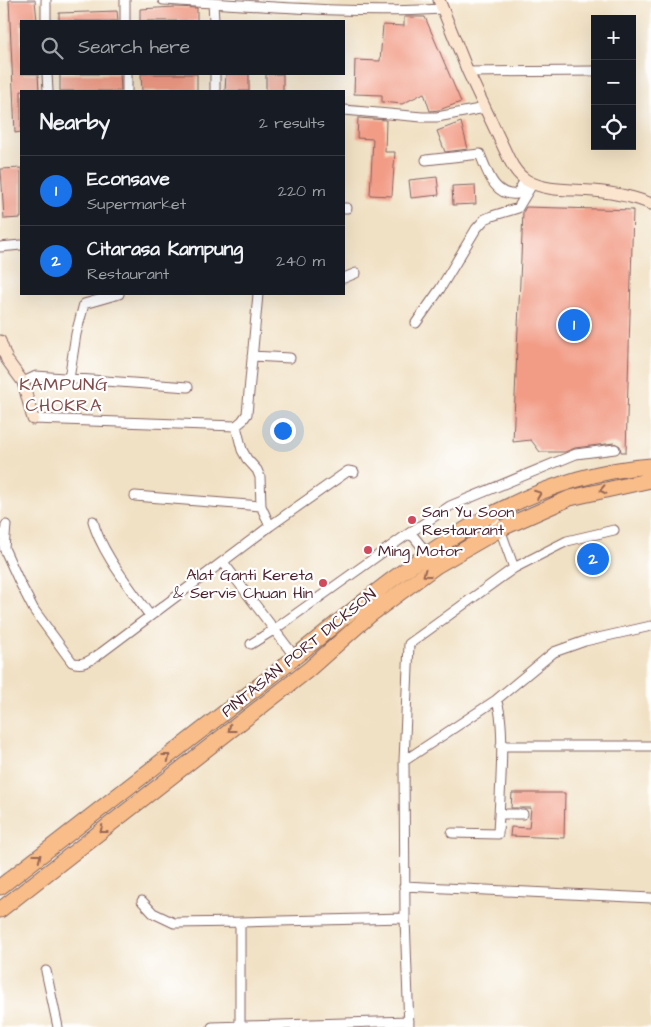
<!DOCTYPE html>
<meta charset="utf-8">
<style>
body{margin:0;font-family:"Architects Daughter",sans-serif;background:#242831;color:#f1f3f6}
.controls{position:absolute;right:15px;top:15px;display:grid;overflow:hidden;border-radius:0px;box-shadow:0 5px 20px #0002}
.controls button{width:45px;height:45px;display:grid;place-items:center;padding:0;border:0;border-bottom:1px solid #363941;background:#171b24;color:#f1f3f6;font:25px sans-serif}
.you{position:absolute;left:282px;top:430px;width:18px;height:18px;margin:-12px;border:4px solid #fff;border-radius:50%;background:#1a73e8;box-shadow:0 0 0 8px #1a73e833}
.badge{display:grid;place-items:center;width:32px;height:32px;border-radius:50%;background:#1a73e8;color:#fff;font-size:16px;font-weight:700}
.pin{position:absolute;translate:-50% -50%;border:2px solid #fff;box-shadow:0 1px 5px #0006}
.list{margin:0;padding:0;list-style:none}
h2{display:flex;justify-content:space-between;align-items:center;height:65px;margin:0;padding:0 20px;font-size:21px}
h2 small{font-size:16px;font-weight:400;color:#9ea1a6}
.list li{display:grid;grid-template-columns:32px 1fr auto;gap:15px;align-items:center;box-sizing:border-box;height:70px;padding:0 20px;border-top:1px solid #363941}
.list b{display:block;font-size:19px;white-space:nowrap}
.list p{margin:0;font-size:16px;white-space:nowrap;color:#9ea1a6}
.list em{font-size:16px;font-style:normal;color:#9ea1a6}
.icon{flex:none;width:28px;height:28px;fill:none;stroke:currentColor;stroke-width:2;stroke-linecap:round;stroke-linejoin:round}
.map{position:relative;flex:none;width:651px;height:1027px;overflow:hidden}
.search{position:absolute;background:#171b24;box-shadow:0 5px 20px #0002;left:20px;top:20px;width:325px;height:55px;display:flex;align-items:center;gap:12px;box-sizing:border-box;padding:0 18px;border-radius:0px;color:#9ea1a6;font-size:19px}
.panel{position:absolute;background:#171b24;box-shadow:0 5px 20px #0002;left:20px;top:90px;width:325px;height:205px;border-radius:0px}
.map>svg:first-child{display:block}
.building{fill:#f29c86}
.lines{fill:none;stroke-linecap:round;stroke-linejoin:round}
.street-casing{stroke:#846361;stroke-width:11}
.secondary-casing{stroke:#846361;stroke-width:13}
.highway-casing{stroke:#846361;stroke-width:17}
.street{stroke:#fff;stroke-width:9}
.secondary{stroke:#fce5cf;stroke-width:11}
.highway{stroke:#f8bd88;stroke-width:15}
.oneway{stroke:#986655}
.poi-dot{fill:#d1495b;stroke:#fff;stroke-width:2}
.labels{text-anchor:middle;stroke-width:4.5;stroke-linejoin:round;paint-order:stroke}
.poi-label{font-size:16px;fill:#4a1f2b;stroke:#fff;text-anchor:start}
.street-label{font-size:16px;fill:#4a1f2b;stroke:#fff}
.neighbourhood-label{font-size:18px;letter-spacing:1px;fill:#854b4b;stroke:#fff}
</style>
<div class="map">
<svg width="651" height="1027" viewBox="0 0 651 1027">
<rect width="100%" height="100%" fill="#fff"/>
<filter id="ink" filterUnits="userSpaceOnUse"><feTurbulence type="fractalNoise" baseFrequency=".02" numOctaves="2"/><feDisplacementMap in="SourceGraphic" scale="10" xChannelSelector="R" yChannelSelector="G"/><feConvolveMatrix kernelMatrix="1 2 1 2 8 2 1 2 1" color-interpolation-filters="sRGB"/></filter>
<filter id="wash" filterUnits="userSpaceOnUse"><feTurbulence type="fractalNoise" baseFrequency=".0096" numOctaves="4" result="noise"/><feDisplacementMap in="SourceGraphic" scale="20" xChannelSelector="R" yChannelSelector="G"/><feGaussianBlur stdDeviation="1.12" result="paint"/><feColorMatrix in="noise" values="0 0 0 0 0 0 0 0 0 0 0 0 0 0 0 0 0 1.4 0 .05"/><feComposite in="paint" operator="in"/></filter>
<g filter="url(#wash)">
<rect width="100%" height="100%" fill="#f1e1c4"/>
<g id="blocks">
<path class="building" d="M9,0H35L37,21H21V74H38L39,91H21V132L15,133Z
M175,7L197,8V21H140V9Z
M117,11L118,21H59V13Z
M404,17H425L461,102L439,110L430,111L424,93L402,104L382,102V95L354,94L355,60L380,61L383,25L404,26Z
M60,74H120L121,91H60Z
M141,74H197V91H142Z
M226,74H249V91H225Z
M266,74H283V91H266Z
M358,118L386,120L385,152H395L392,196L370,195L373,139L357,138Z
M461,122L468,149L445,152L437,131Z
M21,168V218L4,219L1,169Z
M437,177L439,195L411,198L409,180Z
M475,185L476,204L453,205L452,186Z
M526,207L633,210L626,452H621L620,446L614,443L575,448L565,452H540L531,440L513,442L523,212Z
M512,793H565L564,838L510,836L511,827L529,828L531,808H511Z"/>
</g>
</g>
<g filter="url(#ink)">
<use href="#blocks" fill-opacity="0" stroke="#846361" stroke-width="1"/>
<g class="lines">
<defs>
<path id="street" d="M46,0V21
M125,0V21
M163,0C256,5 349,15 442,9
M213,3L214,21
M468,72L595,71
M47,74L48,91
M127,74V91
M215,74V91
M344,110L422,117H437L485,108
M426,160L480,154C487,171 494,197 517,194L525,180
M344,208H347
M0,247L21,245
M344,278L356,273
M416,323L440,289L476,229L485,219L492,216L518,208L533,183
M252,356L290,358
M69,379L76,334L84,304L119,294
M23,382L36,376L188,387
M33,419L236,426L242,421L247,414L258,294
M236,426L242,450L247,459L257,470L260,477L261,506L270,526
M135,496L261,506
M491,515L500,529L514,568
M93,521C100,551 132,590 150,616
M6,525L4,548L19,581L34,610L72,662C83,667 92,659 101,653L270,526L348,471L354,472
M408,534L414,537L427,553
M223,562L295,657
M251,644L275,629L408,534L450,506L576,454L615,449
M501,746H651
M404,761L409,644L514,568L567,541L614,530
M499,814H523
M452,833L498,834C499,806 507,721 496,700
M404,886L651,898
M142,901L153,913L174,923L240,922
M405,918L404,761L496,700L554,652L585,641L651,626
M46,971L58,1027
M240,1026V922L405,918L409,1027
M212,1027L409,1021"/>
<path id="secondary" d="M439,0L468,72L509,159C513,167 518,175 526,180C546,192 571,189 594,191C614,193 633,196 651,204
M0,341L7,360L23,382L33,419"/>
<path id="highway" d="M0,887C88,818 177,750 265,681C381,590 495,477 651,466
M0,910L308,670L370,615L436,566L500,529L570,498L651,480"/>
</defs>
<use href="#street" class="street-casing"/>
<use href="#secondary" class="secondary-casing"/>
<use href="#highway" class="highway-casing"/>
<use href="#street" class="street"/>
<use href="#secondary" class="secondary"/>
<use href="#highway" class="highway"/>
</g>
<defs><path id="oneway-chevron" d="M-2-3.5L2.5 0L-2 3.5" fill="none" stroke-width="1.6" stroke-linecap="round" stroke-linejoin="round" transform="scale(1.25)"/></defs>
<g class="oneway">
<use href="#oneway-chevron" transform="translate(603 490) rotate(168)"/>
<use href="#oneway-chevron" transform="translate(538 494) rotate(-21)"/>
<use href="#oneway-chevron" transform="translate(426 574) rotate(144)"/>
<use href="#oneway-chevron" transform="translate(231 729) rotate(142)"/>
<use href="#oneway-chevron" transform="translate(167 757) rotate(-38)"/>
<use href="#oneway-chevron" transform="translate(103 830) rotate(142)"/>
<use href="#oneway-chevron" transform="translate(38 857) rotate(-38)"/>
</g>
</g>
<g class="poi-dot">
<circle cx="412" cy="520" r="5"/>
<circle cx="368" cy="550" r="5"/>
<circle cx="323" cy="583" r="5"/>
</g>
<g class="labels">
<g class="poi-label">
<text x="422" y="517">San Yu Soon<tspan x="422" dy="18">Restaurant</tspan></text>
<text x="378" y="556">Ming Motor</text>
<text x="313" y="580" text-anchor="end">Alat Ganti Kereta<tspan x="313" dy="18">&amp; Servis Chuan Hin</tspan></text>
</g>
<g class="street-label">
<text transform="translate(298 652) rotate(-39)" y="6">PINTASAN PORT DICKSON</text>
</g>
<g class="neighbourhood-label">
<text x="64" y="390">KAMPUNG<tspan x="64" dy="21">CHOKRA</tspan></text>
</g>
</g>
</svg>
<div class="controls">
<button>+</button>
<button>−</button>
<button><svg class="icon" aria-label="locate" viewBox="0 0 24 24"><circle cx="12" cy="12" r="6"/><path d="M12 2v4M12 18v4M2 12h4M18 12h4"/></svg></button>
</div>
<div class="you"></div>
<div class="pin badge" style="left:574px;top:325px">1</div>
<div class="pin badge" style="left:593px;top:559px">2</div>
<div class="search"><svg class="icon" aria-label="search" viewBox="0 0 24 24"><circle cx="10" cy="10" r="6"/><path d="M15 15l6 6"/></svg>Search here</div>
<section class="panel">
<h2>Nearby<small>2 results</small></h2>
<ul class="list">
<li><span class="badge">1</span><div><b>Econsave</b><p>Supermarket</p></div><em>220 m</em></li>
<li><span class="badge">2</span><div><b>Citarasa Kampung</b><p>Restaurant</p></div><em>240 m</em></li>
</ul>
</section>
</div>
